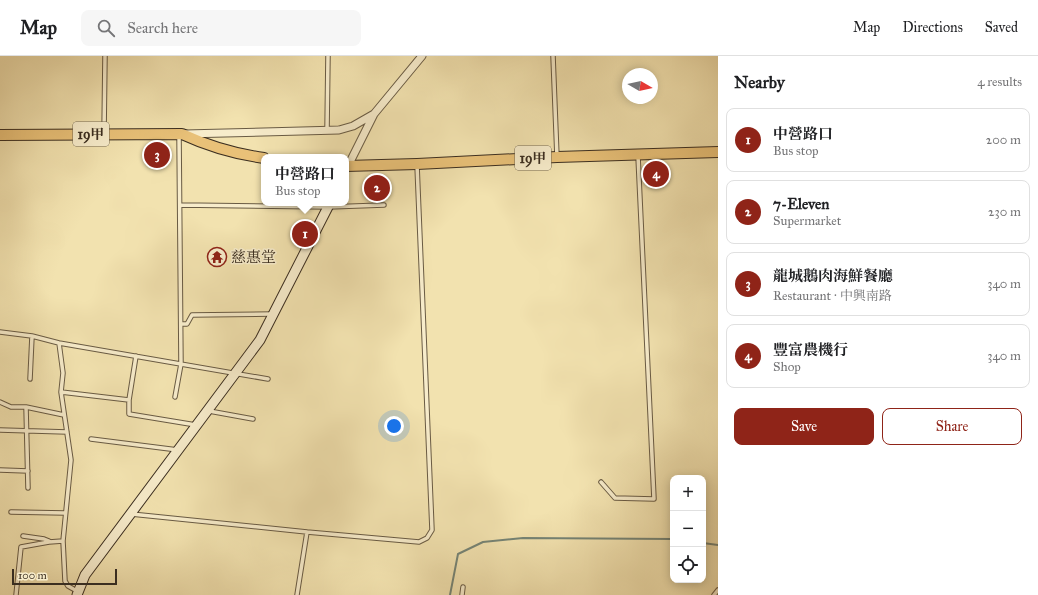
<!DOCTYPE html>
<meta charset="utf-8">
<style>
body{margin:0;font-family:"IM FELL Great Primer","Noto Serif TC",serif;background:#f6f6f6;color:#202124}
.controls{position:absolute;right:12px;bottom:12px;display:grid;overflow:hidden;border-radius:8px;box-shadow:0 2px 10px #0003}
.controls button{width:36px;height:36px;display:grid;place-items:center;padding:0;border:0;border-bottom:1px solid #e0e0e0;background:#fff;color:#202124;font:20px sans-serif}
.compass{position:absolute;left:622px;top:12px;width:36px;height:36px;border-radius:50%;background:#fff;box-shadow:0 2px 10px #0003;rotate:99deg}
.scale{position:absolute;left:12px;bottom:10px;width:105px;box-sizing:border-box;padding-left:4px;border:2px solid #3b2e20;border-top:0;font-size:11px;line-height:14px;white-space:nowrap;color:#3b2e20;-webkit-text-stroke:3px #f7eccb;paint-order:stroke}
.you{position:absolute;left:394px;top:370px;width:14px;height:14px;margin:-10px;border:3px solid #fff;border-radius:50%;background:#1a73e8;box-shadow:0 0 0 6px #1a73e833}
.badge{display:grid;place-items:center;width:26px;height:26px;border-radius:50%;background:#8f2418;color:#fff;font-size:13px;font-weight:700}
.pin{position:absolute;translate:-50% -50%;border:2px solid #fff;box-shadow:0 1px 4px #0006}
.popup{position:absolute;left:261px;top:98px;width:88px;height:52px;box-sizing:border-box;display:grid;place-content:center;border-radius:8px;background:#fff;filter:drop-shadow(0 1px 3px #0005);font-size:13px;white-space:nowrap;color:#757577}
.popup b{font-size:15px;color:#202124}
.popup::after{content:'';position:absolute;left:50%;top:100%;margin-left:-8px;border:8px solid transparent;border-top-color:#fff}
.list{margin:0;padding:0;list-style:none}
h2{display:flex;justify-content:space-between;align-items:center;height:52px;margin:0;padding:0 16px;font-size:17px}
h2 small{font-size:13px;font-weight:400;color:#757577}
.list li{display:grid;grid-template-columns:26px 1fr auto;gap:12px;align-items:center;box-sizing:border-box;height:64px;margin:0 8px 8px;padding:0 8px;border:1px solid #e0e0e0;border-radius:8px}
.list b{display:block;font-size:15px;white-space:nowrap}
.list p{margin:0;font-size:13px;white-space:nowrap;color:#757577}
.list em{font-size:13px;font-style:normal;color:#757577}
.actions{display:flex;gap:8px;padding:12px 16px}
.actions a{flex:1;padding:9px 0;border:1px solid #8f2418;border-radius:8px;text-align:center;font-size:14px;color:#8f2418}
.actions .main{background:#8f2418;color:#fff}
.icon{flex:none;width:22px;height:22px;fill:none;stroke:currentColor;stroke-width:2;stroke-linecap:round;stroke-linejoin:round}
.map{position:relative;flex:none;width:718px;height:539px;overflow:hidden}
header{display:flex;align-items:center;gap:24px;box-sizing:border-box;height:56px;padding:0 20px;background:#fff;border-bottom:1px solid #e0e0e0}
header strong{font-size:19px}
nav{display:flex;gap:22px;margin-inline-start:auto;font-size:14px}
.search{width:280px;height:36px;background:#f6f6f6;display:flex;align-items:center;gap:10px;box-sizing:border-box;padding:0 14px;border-radius:8px;color:#757577;font-size:15px}
main{display:flex}
aside{flex:1;background:#fff}
.map>svg:first-child{display:block}
.lines{fill:none;stroke-linecap:round;stroke-linejoin:round}
.stream{stroke:#758476;stroke-width:2}
.building{fill:#e1a17d;stroke:#3b2e20}
.lane-casing{stroke:#695b44;stroke-width:5.5}
.street-casing{stroke:#695b44;stroke-width:9}
.secondary-casing{stroke:#3b2e20;stroke-width:11}
.primary-casing{stroke:#3b2e20;stroke-width:12}
.lane{stroke:#f7eccb;stroke-width:3.5}
.street{stroke:#f7eccb;stroke-width:7}
.secondary{stroke:#f7eccb;stroke-width:9}
.primary{stroke:#e9c178;stroke-width:10}
.labels{text-anchor:middle;stroke-width:3;stroke-linejoin:round;paint-order:stroke}
.shield{fill:#f7eccb;stroke:#736753;stroke-width:1}
.shield-label{font-size:14px;font-weight:bold;fill:#3b2e20}
.poi-label{font-size:15px;fill:#3b2e20;stroke:#f7eccb;text-anchor:start}
</style>
<header>
<strong>Map</strong>
<div class="search"><svg class="icon" aria-label="search" viewBox="0 0 24 24"><circle cx="10" cy="10" r="6"/><path d="M15 15l6 6"/></svg>Search here</div>
<nav><a>Map</a><a>Directions</a><a>Saved</a></nav>
</header>
<main>
<div class="map">
<svg width="718" height="539" viewBox="0 0 718 539">
<rect width="100%" height="100%" fill="#f2e2af"/>
<filter id="stains"><feTurbulence type="fractalNoise" baseFrequency=".005" numOctaves="4"/><feColorMatrix values="0 0 0 0 .2 0 0 0 0 .09 0 0 0 0 .02 0 0 0 .5 -.17"/></filter>
<radialGradient id="worn" r=".72"><stop offset=".6" stop-color="#630" stop-opacity="0"/><stop offset="1" stop-color="#630" stop-opacity=".3"/></radialGradient>
<g class="lines">
<path class="stream" d="M703,487L718,489
M450,539L458,498L483,486L523,482L673,483"/>
</g>
<path class="building" d="M663,109V127H649L648,110Z"/>
<g class="lines">
<defs>
<path id="lane" d="M553,0L557,101
M327,74L328,0
M104,77L105,0
M180,149L328,151L384,149
M181,268H187L192,259L272,258
M0,276L32,280L59,287L268,323
M59,287L63,317L61,336L71,404L63,485L65,525L68,530L77,535
M30,323L32,280
M61,336L129,344V358L196,369
M175,341L181,308L179,79
M129,344L136,300
M0,346L11,351H26L64,359
M26,351L28,432
M209,355L253,363
M0,374L67,376
M91,383L178,394
M0,414L28,415
M601,426L615,442L654,443L638,100
M11,456L65,457
M131,458L307,476
M23,480L44,483L49,485
M16,539L21,491L49,486L63,485
M297,539L307,476L419,486L427,482L432,474L417,109
M462,539L463,531
M714,539L718,534"/>
<path id="street" d="M184,78L339,74L353,70L374,58
M348,110L374,58L422,0"/>
<path id="secondary" d="M77,539L85,519L260,284L330,147"/>
<path id="primary" d="M0,79L182,78C208,90 235,98 264,102
M346,110L417,108L557,101L718,96"/>
</defs>
<use href="#lane" class="lane-casing"/>
<use href="#street" class="street-casing"/>
<use href="#secondary" class="secondary-casing"/>
<use href="#primary" class="primary-casing"/>
<use href="#lane" class="lane"/>
<use href="#street" class="street"/>
<use href="#secondary" class="secondary"/>
<use href="#primary" class="primary"/>
</g>
<defs>
<symbol id="temple-ring" viewBox="-11 -11 22 22"><circle r="9.5" fill="#f7eccb" stroke="#8f2418" stroke-width="1.5"/><path d="M0-6L5-2H3V0L6.5 2.5H4V6H1.5V3h-3V6H-4V2.5H-6.5L-3 0V-2H-5Z" fill="#8f2418"/></symbol>
</defs>
<g fill-rule="evenodd">
<use href="#temple-ring" x="206" y="190" width="22" height="22"/>
</g>
<g class="labels">
<g class="shield">
<rect x="73" y="66" width="36" height="24" rx="3"/>
<rect x="515" y="90" width="36" height="24" rx="3"/>
</g>
<g class="shield-label">
<text x="91" y="83">19甲</text>
<text x="533" y="107">19甲</text>
</g>
<g class="poi-label">
<text x="231" y="206">慈惠堂</text>
</g>
</g>
<rect width="100%" height="100%" filter="url(#stains)"/>
<rect width="100%" height="100%" fill="url(#worn)"/>
</svg>
<div class="controls">
<button>+</button>
<button>−</button>
<button><svg class="icon" aria-label="locate" viewBox="0 0 24 24"><circle cx="12" cy="12" r="6"/><path d="M12 2v4M12 18v4M2 12h4M18 12h4"/></svg></button>
</div>
<svg class="compass" viewBox="-18 -18 36 36"><path d="M0-13l5 13h-10z" fill="#e53935"/><path d="M0 13l5-13h-10z" fill="#757577"/></svg>
<div class="scale">100 m</div>
<div class="you"></div>
<div class="pin badge" style="left:305px;top:178px">1</div>
<div class="popup"><b>中營路口</b>Bus stop</div>
<div class="pin badge" style="left:377px;top:132px">2</div>
<div class="pin badge" style="left:157px;top:99px">3</div>
<div class="pin badge" style="left:656px;top:118px">4</div>
</div>
<aside>
<h2>Nearby<small>4 results</small></h2>
<ul class="list">
<li><span class="badge">1</span><div><b>中營路口</b><p>Bus stop</p></div><em>200 m</em></li>
<li><span class="badge">2</span><div><b>7-Eleven</b><p>Supermarket</p></div><em>230 m</em></li>
<li><span class="badge">3</span><div><b>龍城鵝肉海鮮餐廳</b><p>Restaurant · 中興南路</p></div><em>340 m</em></li>
<li><span class="badge">4</span><div><b>豐富農機行</b><p>Shop</p></div><em>340 m</em></li>
</ul>
<div class="actions"><a class="main">Save</a><a>Share</a></div>
</aside>
</main>
